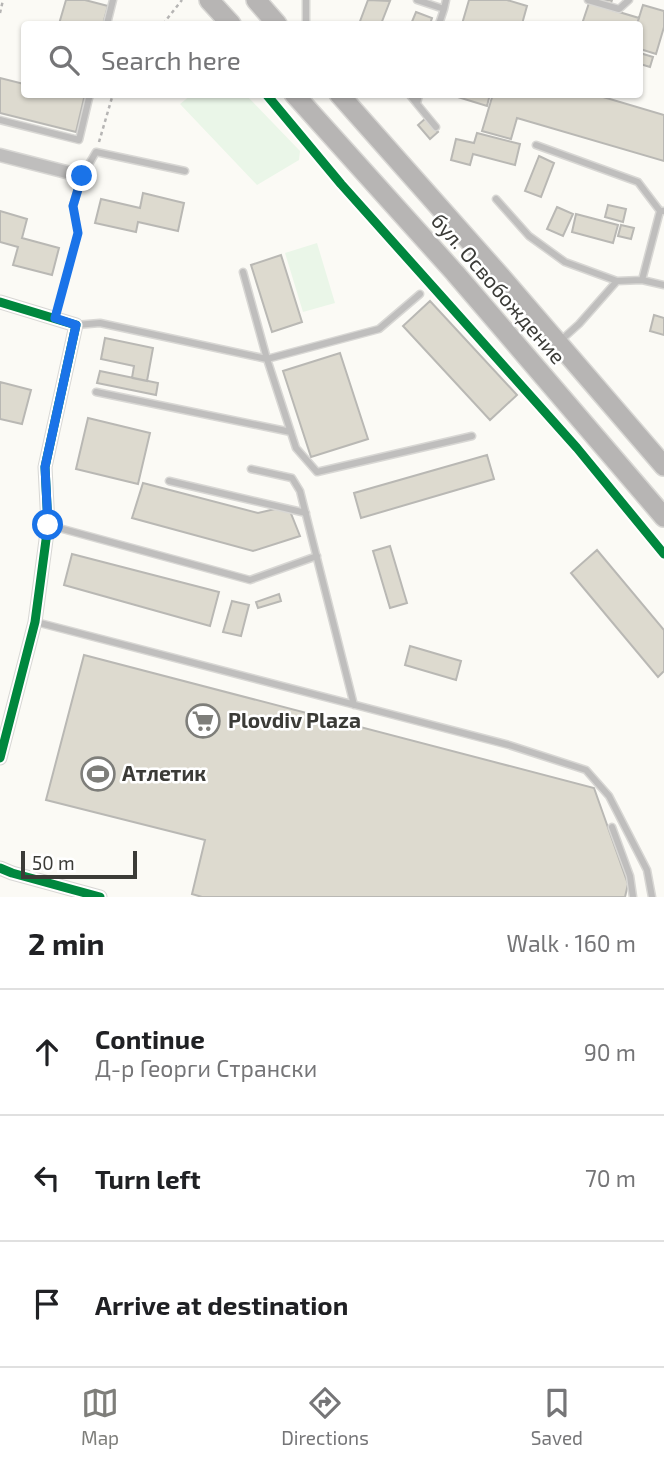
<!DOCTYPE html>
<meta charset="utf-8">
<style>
body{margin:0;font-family:"Exo 2",sans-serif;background:#f6f6f6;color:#202124}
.scale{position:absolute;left:21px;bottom:18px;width:116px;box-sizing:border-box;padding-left:7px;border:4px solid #3b3b37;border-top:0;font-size:19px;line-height:24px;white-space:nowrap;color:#3b3b37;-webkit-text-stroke:5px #fff;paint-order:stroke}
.stop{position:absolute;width:21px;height:21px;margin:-16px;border:5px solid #1a73e8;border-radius:50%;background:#fff}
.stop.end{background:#1a73e8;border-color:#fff;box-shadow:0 2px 7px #0008}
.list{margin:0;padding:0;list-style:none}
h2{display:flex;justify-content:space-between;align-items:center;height:91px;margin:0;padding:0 28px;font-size:30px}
h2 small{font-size:23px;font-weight:400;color:#757577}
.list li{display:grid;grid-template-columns:46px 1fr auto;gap:21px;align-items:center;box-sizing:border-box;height:126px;padding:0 28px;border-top:2px solid #e0e0e0}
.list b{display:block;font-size:26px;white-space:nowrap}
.list p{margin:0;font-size:23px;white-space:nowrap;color:#757577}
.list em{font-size:23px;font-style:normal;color:#757577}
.icon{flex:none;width:38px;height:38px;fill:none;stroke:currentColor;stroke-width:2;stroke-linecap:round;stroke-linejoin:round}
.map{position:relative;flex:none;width:664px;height:897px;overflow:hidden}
.search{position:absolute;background:#fff;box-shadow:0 2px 5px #0004;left:21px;right:21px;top:21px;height:77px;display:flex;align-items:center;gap:18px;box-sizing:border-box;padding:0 24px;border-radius:7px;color:#757577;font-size:26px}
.sheet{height:469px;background:#fff}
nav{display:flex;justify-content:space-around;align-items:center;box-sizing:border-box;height:98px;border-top:2px solid #e0e0e0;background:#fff;font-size:19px;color:#757577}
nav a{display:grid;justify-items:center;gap:4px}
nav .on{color:#7e7e7a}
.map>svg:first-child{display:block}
.green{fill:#eaf6e8}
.building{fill:#dddacf;stroke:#b9b8b4;stroke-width:2}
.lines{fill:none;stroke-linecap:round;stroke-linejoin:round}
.service-casing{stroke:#d8d7d4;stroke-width:9}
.minor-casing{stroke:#d8d7d4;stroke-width:15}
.primary-casing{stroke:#d8d7d4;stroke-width:22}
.path{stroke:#b6b5b4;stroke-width:2.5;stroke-dasharray:3.5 3.5;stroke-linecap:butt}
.service{stroke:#bfbebd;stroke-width:6}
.minor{stroke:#bfbebd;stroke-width:12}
.primary{stroke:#b7b5b4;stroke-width:19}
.cycleway-casing{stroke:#fff;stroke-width:13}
.cycleway{stroke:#00873e;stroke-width:9}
.route{stroke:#1a73e8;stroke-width:9}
.labels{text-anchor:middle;stroke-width:5;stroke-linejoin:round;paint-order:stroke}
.street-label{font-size:21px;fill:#3b3b37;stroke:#fff}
.poi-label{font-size:21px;font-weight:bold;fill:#3b3b37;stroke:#fff;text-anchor:start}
</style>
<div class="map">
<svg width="664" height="897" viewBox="0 0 664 897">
<rect width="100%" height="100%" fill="#fbfaf5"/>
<path class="green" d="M191,95H246L300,151L299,160L257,185L180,104Z
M317,243L335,303L303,312L285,253Z"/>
<path class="building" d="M66,0H85L108,6L103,24H59Z
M368,0L390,1L381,24H359Z
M469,0H507L527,6L522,24H462Z
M590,0H612L609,9L639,18L637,24H582Z
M643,5L664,11V27L656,54L640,49V24H637Z
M416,12L432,18L430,24H411Z
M640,53L653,57L650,67L640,64Z
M0,78L24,84V94H85L76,132L0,113Z
M448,94H490L487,106Z
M493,94H593L664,115V161L517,118L511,139L482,131Z
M426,118L438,132L430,139L418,125Z
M477,133L520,144L515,165L473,154L470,165L451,160L456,139L474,143Z
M539,156L554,163L541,197L525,191Z
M143,193L184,203L178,231L138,222L136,232L95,223L101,199L140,208Z
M608,205L626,209L623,222L605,217Z
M557,207L573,214L563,236L547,229Z
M0,211L27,219L22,238L59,248L52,275L13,265L18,247L0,242Z
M576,214L618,225L613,243L572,232Z
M621,225L634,228L631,239L618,236Z
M281,255L302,322L272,332L251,265Z
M430,301L517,395L490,420L403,326Z
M654,315L664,318V335L650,331Z
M105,338L153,348L147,381L132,378L134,366L101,359Z
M340,353L368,439L311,457L283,371Z
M100,371L158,383L156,395L97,383Z
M0,382L31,390L22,424L0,419Z
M88,418L150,433L138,484L76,469Z
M487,455L494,479L361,518L354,493Z
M143,483L258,513L288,506L300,536L253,551L132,518Z
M390,546L407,603L390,608L373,551Z
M597,550L664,630V671L658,677L571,573Z
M72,554L219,592L210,626L64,585Z
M279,594L281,601L258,608L256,602Z
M232,601L249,605L241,636L223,632Z
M410,646L461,661L456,680L405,665Z
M84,655L594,788L628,884L625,897H202L192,894L205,840L46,800Z"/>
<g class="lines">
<defs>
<path id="service" d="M417,0L444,9L446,0
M588,0L619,9L629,0
M107,24L113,0
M306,24V0
M439,24L444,9
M409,94L417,104L419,94
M417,104L436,127
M0,120L79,140L90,94
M536,145L638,182L660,211
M496,199L529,236L565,262L617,281
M73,206L82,176L96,152L185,171
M243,272L267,359L296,448L317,472L472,436
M642,280L660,211H663
M76,325L100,323L267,359L379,329L420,294
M559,342L579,324L617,281L642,280L664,285
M96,392L291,432
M251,469L292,478L300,491L354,705
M169,481L306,513
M48,525L250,580L317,556
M36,622L509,745L586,770L609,796L647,870L652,897
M612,827L630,876L633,897"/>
<path id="minor" d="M0,155L82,176
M0,302L76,325L45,467L48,525L35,622L0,758
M0,868L12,873L100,897"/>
<path id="primary" d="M209,0L231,24
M256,0L277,24
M294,94L455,273L664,517
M339,94L503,279L664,466"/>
</defs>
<use href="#service" class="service-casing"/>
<use href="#minor" class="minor-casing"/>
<use href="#primary" class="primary-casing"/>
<path class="path" d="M0,13L3,0
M163,24L182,0
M99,142L113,94
M58,304L78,233L75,216"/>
<use href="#service" class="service"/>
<use href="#minor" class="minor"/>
<use href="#primary" class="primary"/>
<defs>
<path id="cycleway" d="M266,94L341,184L577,448L664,554
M0,302L76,325L45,467L48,525L35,622L0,758
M0,868L12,873L100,897"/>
</defs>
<use href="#cycleway" class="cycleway-casing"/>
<use href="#cycleway" class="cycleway"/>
</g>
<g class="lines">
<path class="route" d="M48,525L45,467L76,325L55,318L78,233L73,206L82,176"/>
</g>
<defs>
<symbol id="supermarket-ring" viewBox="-11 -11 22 22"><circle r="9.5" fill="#fff" stroke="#7e7e7a" stroke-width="1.5"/><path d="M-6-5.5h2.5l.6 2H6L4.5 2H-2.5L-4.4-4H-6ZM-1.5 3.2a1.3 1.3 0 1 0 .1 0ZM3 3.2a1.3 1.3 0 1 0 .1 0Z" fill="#7e7e7a"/></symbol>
<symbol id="stadium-ring" viewBox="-11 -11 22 22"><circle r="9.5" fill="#fff" stroke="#7e7e7a" stroke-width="1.5"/><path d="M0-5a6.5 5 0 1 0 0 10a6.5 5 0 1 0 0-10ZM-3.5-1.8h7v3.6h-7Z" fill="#7e7e7a"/></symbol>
</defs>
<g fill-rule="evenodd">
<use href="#supermarket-ring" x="184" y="702" width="38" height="38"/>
<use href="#stadium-ring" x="79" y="755" width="38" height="38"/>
</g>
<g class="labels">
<g class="street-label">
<text transform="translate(498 289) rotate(49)" y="7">бул. Освобождение</text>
</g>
<g class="poi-label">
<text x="228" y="728">Plovdiv Plaza</text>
<text x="122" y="781">Атлетик</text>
</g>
</g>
</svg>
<div class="scale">50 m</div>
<div class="stop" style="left:48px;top:525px"></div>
<div class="stop end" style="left:82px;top:176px"></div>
<div class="search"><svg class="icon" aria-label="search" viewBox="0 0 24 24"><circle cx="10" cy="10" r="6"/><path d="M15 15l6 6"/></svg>Search here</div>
</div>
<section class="sheet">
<h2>2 min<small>Walk · 160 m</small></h2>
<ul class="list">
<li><svg class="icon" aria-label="ahead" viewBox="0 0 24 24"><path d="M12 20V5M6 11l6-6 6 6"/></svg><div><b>Continue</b><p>Д-р Георги Странски</p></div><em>90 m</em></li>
<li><svg class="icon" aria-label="left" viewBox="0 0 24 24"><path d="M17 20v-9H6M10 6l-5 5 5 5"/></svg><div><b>Turn left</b></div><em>70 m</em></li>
<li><svg class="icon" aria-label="arrive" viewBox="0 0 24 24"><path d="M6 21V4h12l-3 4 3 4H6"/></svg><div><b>Arrive at destination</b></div></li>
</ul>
</section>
<nav>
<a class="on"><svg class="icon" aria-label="map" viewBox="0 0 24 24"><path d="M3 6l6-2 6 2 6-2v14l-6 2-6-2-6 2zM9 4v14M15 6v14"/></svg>Map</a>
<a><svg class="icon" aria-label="directions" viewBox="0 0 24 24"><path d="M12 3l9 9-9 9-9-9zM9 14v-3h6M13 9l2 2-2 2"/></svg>Directions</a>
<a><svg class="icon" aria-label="saved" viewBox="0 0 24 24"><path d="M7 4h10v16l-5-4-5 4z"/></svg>Saved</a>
</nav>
